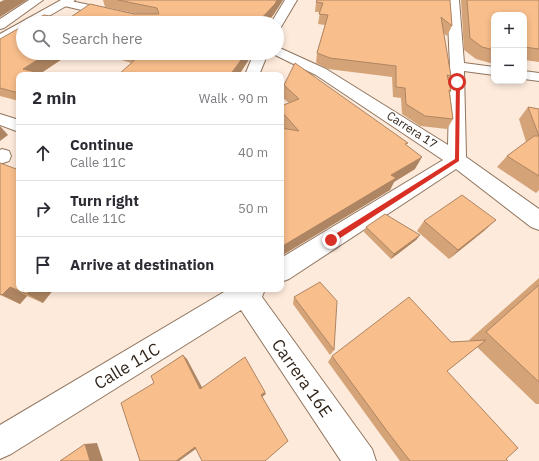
<!DOCTYPE html>
<meta charset="utf-8">
<style>
body{margin:0;font-family:"IBM Plex Sans",sans-serif;background:#f2f2f3;color:#2b2b33}
.controls{position:absolute;right:12px;top:12px;display:grid;overflow:hidden;border-radius:8px;box-shadow:0 2px 6px #0003}
.controls button{width:36px;height:36px;display:grid;place-items:center;padding:0;border:0;border-bottom:1px solid #e1e1e2;background:#fff;color:#2b2b33;font:20px sans-serif}
.stop{position:absolute;width:12px;height:12px;margin:-9px;border:3px solid #d93025;border-radius:50%;background:#fff}
.stop.end{background:#d93025;border-color:#fff;box-shadow:0 1px 4px #0008}
.list{margin:0;padding:0;list-style:none}
h2{display:flex;justify-content:space-between;align-items:center;height:52px;margin:0;padding:0 16px;font-size:17px}
h2 small{font-size:13px;font-weight:400;color:#7c7c81}
.list li{display:grid;grid-template-columns:26px 1fr auto;gap:12px;align-items:center;box-sizing:border-box;height:56px;padding:0 16px;border-top:1px solid #e1e1e2}
.list b{display:block;font-size:15px;white-space:nowrap}
.list p{margin:0;font-size:13px;white-space:nowrap;color:#7c7c81}
.list em{font-size:13px;font-style:normal;color:#7c7c81}
.icon{flex:none;width:22px;height:22px;fill:none;stroke:currentColor;stroke-width:2;stroke-linecap:round;stroke-linejoin:round}
.map{position:relative;flex:none;width:539px;height:461px;overflow:hidden}
.search{position:absolute;background:#fff;box-shadow:0 2px 6px #0003;left:16px;top:16px;width:268px;height:44px;display:flex;align-items:center;gap:10px;box-sizing:border-box;padding:0 14px;border-radius:22px;color:#7c7c81;font-size:15px}
.panel{position:absolute;background:#fff;box-shadow:0 2px 6px #0003;left:16px;top:72px;width:268px;height:220px;border-radius:8px}
.map>svg:first-child{display:block}
.lines{fill:none;stroke-linecap:round;stroke-linejoin:round}
.street-casing{stroke:#90745d;stroke-width:2}
.secondary-casing{stroke:#90745d;stroke-width:2}
.street{fill:#fff;fill-rule:evenodd}
.secondary{fill:#fff;fill-rule:evenodd}
.wall{fill:#d5a378}
.shaded-wall{fill:#ae8562}
.building{fill:#f8be8c;stroke:#ae8562}
.route{fill:#d93025}
.labels{text-anchor:middle;stroke-width:3;stroke-linejoin:round;paint-order:stroke}
.far-street-label{font-size:12px;fill:#31251b;stroke:#fff}
.near-street-label{font-size:17px;fill:#31251b;stroke:#fff}
</style>
<div class="map">
<svg width="539" height="461" viewBox="0 0 539 461">
<rect width="100%" height="100%" fill="#fdeadb"/>
<g class="lines">
<defs>
<path id="street" d="M29,0H43L4,28L0,29V19Z
M66,0L155,19L159,20L161,23H138L60,5L58,3L60,1Z
M285,0H297L281,27L277,28V23H271Z
M447,0H459L464,63L494,67V75L464,71L466,157L539,209V230L531,227L456,169L289,279L281,282V258L443,160L316,75L271,53H277V48L282,49L326,69L448,145L450,66Z
M254,53H268L259,75H245Z
M524,71L539,73V81L524,79Z
M0,114L19,120V132L0,125Z
M2,149L9,151L11,156L9,161L0,164V150Z
M229,289H265L262,297L372,449L376,461H341L241,310L11,454L0,459V425Z"/>
<path id="secondary" d="M61,0H75L73,2L37,23H23V31L0,43V34Z"/>
</defs>
<use href="#street" class="street-casing"/>
<use href="#secondary" class="secondary-casing"/>
<use href="#street" class="street"/>
<use href="#secondary" class="secondary"/>
</g>
<path class="wall" d="M103,0H283L274,14L267,23H29L68,19L138,14L105,7Z
M450,0L452,26L447,36L443,33L451,76L448,80L451,91L450,93L453,119L447,129L420,126L402,114L401,98L393,97L392,77L328,69L316,63L317,53L325,25L318,24L320,12H315L316,2Z
M461,0H539V62L524,60V15H494V64L476,59L464,50Z
M0,39L23,53H71L40,74L19,75V101L0,96Z
M105,53H250V58L132,63L121,60L120,56Z
M284,85L406,145L415,169L394,182L390,190L281,256V128L284,129L281,125V106L289,103L283,98Z
M528,107L539,109V190L536,193L497,167L507,156L526,142L519,119Z
M0,163L43,303L27,296L20,304L0,295Z
M424,221L485,230L449,259L417,231Z
M366,227L420,235L416,240L391,259L364,232Z
M539,278V404H536L477,347L447,371L508,461H400L378,431L328,362L332,356L451,342L470,341L469,340Z
M294,297L334,350L330,355L293,304Z"/>
<path class="shaded-wall" d="M4,0H27L0,17V2Z
M277,0H283L274,14L267,23H257Z
M48,53H71L38,75L23,69Z
M246,53H250V58L239,75H230Z
M0,126L8,135L0,141Z
M422,157L415,169L394,182L390,190L281,256V247L391,175Z
M496,220L485,230L449,259L458,250Z
M420,235L416,240L391,259L394,254Z
M10,287L27,296L20,304L2,295Z
M31,289H54L43,303L27,294Z
M183,355L187,359L204,391L200,389Z
M265,392L266,394L262,397L261,395Z
M97,443L103,461H90L85,444Z
M200,446L179,461H176L195,447Z"/>
<path class="building" d="M118,0H277L275,4L257,23H29L44,15L68,19L90,4L134,14H159L157,8Z
M317,0H450L452,26L441,17L451,76L447,75L451,91L449,90L453,119L425,116L406,104L405,88L396,87V66L330,58L317,53L328,15L319,14L323,3L316,2Z
M467,0H539V49L524,47V15H494V50L482,47L470,38Z
M23,26V53H48L23,69L43,74L42,75H19V93L0,88V39Z
M133,53H246L230,75H118L139,56H137L139,54Z
M295,63L408,143L405,144L422,157L391,175L396,178L281,247V128L299,131L281,111V106L299,99L284,85Z
M528,107L539,109V176L507,156L534,136H539Z
M0,163L19,170V289H31L27,294L10,287L2,295L0,294Z
M462,195L496,220L458,250L424,221Z
M385,214L420,235L394,254L366,227Z
M320,282L337,301L334,350L294,297Z
M539,285V382L486,332Z
M409,297L451,342L486,340L447,371L518,448L506,459L508,461H410L387,431L332,356Z
M183,355L200,389L245,357L265,392L261,395L288,441L265,461H202L195,447L176,461H140L121,403L154,383L151,376Z
M85,444L90,461H60Z"/>
<path class="route" d="M456,81L460,82L459,161L334,242H329V238L455,159Z"/>
<g class="labels">
<g class="far-street-label">
<text transform="translate(412 130) rotate(33)" y="4">Carrera 17</text>
</g>
<g class="near-street-label">
<text transform="translate(127 366) rotate(-31)" y="6">Calle 11C</text>
<text transform="translate(302 378) rotate(55)" y="6">Carrera 16E</text>
</g>
</g>
</svg>
<div class="controls">
<button>+</button>
<button>−</button>
</div>
<div class="stop" style="left:457px;top:82px"></div>
<div class="stop end" style="left:331px;top:240px"></div>
<div class="search"><svg class="icon" aria-label="search" viewBox="0 0 24 24"><circle cx="10" cy="10" r="6"/><path d="M15 15l6 6"/></svg>Search here</div>
<section class="panel">
<h2>2 min<small>Walk · 90 m</small></h2>
<ul class="list">
<li><svg class="icon" aria-label="ahead" viewBox="0 0 24 24"><path d="M12 20V5M6 11l6-6 6 6"/></svg><div><b>Continue</b><p>Calle 11C</p></div><em>40 m</em></li>
<li><svg class="icon" aria-label="right" viewBox="0 0 24 24"><path d="M7 20v-9h11M14 6l5 5-5 5"/></svg><div><b>Turn right</b><p>Calle 11C</p></div><em>50 m</em></li>
<li><svg class="icon" aria-label="arrive" viewBox="0 0 24 24"><path d="M6 21V4h12l-3 4 3 4H6"/></svg><div><b>Arrive at destination</b></div></li>
</ul>
</section>
</div>
